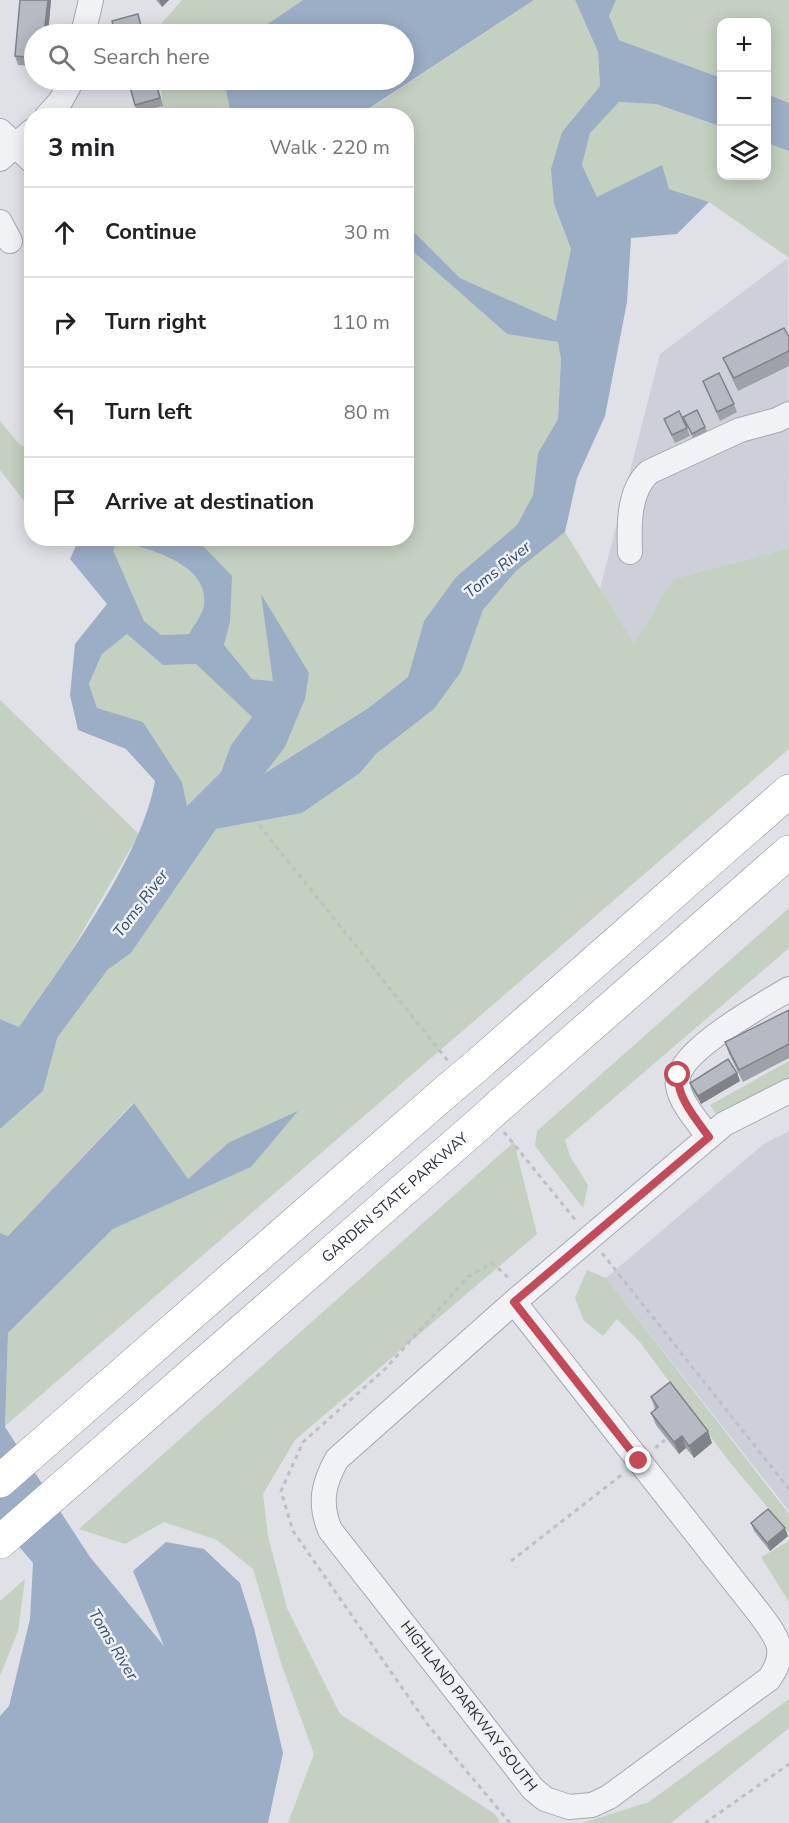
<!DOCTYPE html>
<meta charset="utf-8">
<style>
body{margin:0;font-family:"Nunito Sans",sans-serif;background:#f2f2f2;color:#202124}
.controls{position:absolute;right:18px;top:18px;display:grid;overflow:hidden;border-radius:12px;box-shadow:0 3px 15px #0003}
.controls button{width:54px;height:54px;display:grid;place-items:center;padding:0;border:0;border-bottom:2px solid #e0e0e0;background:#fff;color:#202124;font:30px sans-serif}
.stop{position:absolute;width:18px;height:18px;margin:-14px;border:4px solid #c54a57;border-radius:50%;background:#fff}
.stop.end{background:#c54a57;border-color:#fff;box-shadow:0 2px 6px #0008}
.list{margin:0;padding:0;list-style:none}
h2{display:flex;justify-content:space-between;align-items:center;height:78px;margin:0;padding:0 24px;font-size:26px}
h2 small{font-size:20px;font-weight:400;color:#757577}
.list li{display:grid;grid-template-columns:39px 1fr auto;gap:18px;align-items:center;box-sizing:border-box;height:90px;padding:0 24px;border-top:2px solid #e0e0e0}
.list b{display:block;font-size:22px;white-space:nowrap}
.list em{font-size:20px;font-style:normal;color:#757577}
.icon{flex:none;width:33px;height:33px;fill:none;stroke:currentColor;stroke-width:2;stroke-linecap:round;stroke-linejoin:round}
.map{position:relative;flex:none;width:789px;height:1823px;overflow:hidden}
.search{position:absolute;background:#fff;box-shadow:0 3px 15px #0003;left:24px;top:24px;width:390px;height:66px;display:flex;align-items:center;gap:15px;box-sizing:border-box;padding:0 21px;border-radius:33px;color:#757577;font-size:22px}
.panel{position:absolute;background:#fff;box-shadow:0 3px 15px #0003;left:24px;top:108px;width:390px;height:438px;border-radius:24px}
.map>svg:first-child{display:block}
.built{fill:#cdd0d9}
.green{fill:#c4d0c0}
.water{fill:#9baec5;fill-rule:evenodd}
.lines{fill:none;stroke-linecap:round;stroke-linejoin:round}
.river{stroke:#9baec5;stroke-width:28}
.minor-casing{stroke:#a5a8b1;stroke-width:26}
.highway-casing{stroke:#878e9d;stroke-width:34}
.path{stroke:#bdbfc6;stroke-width:3;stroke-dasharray:4.5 4.5;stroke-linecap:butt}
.minor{stroke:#f1f2f6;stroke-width:24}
.highway{stroke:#fff;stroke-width:33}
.highway-bridge-casing{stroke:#878e9d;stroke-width:34;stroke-linecap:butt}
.highway-bridge{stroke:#fff;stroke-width:33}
.wall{fill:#9da1a8}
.shaded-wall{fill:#7f8388}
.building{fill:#b6bbc3;stroke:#7f8388;stroke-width:1.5}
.route{stroke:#c54a57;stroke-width:8}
.labels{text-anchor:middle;stroke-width:5;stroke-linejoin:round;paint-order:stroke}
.street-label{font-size:15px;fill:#292f3d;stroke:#eef0f5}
.water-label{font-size:16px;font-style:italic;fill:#354c6e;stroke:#eef0f5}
</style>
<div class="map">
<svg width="789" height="1823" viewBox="0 0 789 1823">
<rect width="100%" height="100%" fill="#dfe1e7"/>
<path class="built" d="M788,258L789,548L673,579L634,645L600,589L660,354Z
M789,1131V1511L606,1278L765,1143Z"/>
<path class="green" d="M182,0H303L253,34H162V23Z
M534,0H575L598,52L600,86L562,132L554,204L571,249L556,321L460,278L407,225L406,116H359Z
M616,0H789V103L767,94L766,22H722L721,78L619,40L609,16Z
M162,80H224L231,115L161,116Z
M619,102L656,104L721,127L722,176H766L767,143L789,151V258L709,202L669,189L597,197L582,165L590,132Z
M407,246L507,334L559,342L561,359L558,419L538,453L533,495L517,525L456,577L424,621L408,677L367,709L263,774L285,747L305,699L262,595L274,681L252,679L224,645L230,622L204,547L188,539L406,538Z
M0,421L20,445L31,449V510L0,470Z
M565,532L634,644L673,579L789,548V749L5,1426L8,1333L113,1229L251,1167L228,1143L188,1179L133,1103L8,1236L0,1233V1129L43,1091L68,998L131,953L216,829L302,813L360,773L376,754L434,709L461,672L483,610L516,571Z
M117,539C148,550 209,561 204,605C203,614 193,626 189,634L160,635L144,621L113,550Z
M127,633L163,665L196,664L252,717L231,745L221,772L187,806L182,782L143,722L97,708L89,685L102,654Z
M0,700L139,834L70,953L19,1027L0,1019Z
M789,908V948L565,1140L570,1156L588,1185L583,1208L535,1146L537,1131Z
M789,1061V1089L719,1118L710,1105Z
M514,1142L537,1234L295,1440L263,1494L268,1536L287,1608L340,1714L495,1814L500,1823H288L314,1754L281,1663L253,1569L217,1540L164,1522L125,1544L79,1529Z
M587,1270L606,1278L789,1514V1533L728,1460L639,1341L617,1319L603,1336L584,1321L575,1298Z
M789,1541V1602L761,1557Z
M25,1579L18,1631L0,1676V1601Z
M789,1699V1728L671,1823H582L649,1802Z"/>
<path class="water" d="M303,0H534L359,115H231L224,80H404V34H253Z
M575,0H616L609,16L619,40L721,78L722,127L656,104L619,102L590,133L582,165L597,197L662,165L669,189L709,202L677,234L631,238L627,302L605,416L577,478L565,532L516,571L483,610L461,672L434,709L376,754L360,773L302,813L216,829L131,953L68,998L43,1091L0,1129V1019L19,1027C65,961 141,859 155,781L126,749L78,730L70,695L75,644L107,604L70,559L79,539H188L204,547L232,576L230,622L224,645L252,679L273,681L261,594L309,673L305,699L285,747L265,773L367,709L408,677L424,621L456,577L517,525L533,495L538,453L558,419L561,359L558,342L507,334L407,246V225L460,278L556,321L571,249L554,204L551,169L562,132L600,86L598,52ZM118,540C148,550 209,562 204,605C203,614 193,626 189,634L161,635L144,621L113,550ZM127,634L163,665L196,664L252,717L231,745L221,772L187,806L182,782L143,722L97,708L89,684L102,654Z
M767,94L789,103V151L767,143Z
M134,1103L188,1179L228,1143L298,1111L251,1167L113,1229L8,1333L5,1427L90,1557L164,1646L133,1571L166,1542L204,1549L240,1583L254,1628L283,1753L268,1823H0V1716L9,1706L30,1619L33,1563L0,1524V1233L8,1236Z"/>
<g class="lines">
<path class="river" d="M0,1084L20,1064L93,966"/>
<defs>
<path id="minor" d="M83,34L91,0
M47,116L60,102L72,80
M0,131L32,161
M0,159L32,131
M0,222L10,241
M630,552C629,526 628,491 649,472L740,430L777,420L789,414
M709,1137C698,1122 681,1104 678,1086C671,1054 764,1004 789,989
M514,1302L759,1613C777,1637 789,1651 769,1679L609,1797L592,1805L569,1807L545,1799L533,1789L330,1530C319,1503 323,1484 337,1459L514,1302L724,1124L789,1091"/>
<g id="highway">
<path d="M474,1068L789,791"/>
<path d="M500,1105L789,852"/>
<path d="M0,1481L450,1088"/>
<path id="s1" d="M0,1542L479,1124"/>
</g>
</defs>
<use href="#minor" class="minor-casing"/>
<use href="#highway" class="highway-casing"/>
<path class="path" d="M259,825L448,1061
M504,1132L577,1222
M602,1253L789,1489
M655,1448L665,1440
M511,1561L624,1473
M510,1823L428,1725L293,1531L281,1491L303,1442L385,1369L469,1276L492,1263L511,1280
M705,1823L789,1764"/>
<use href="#minor" class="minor"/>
<use href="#highway" class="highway"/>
<defs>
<path id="highway-bridge" d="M450,1088L474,1068
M479,1124L500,1105"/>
</defs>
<use href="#highway-bridge" class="highway-bridge-casing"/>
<use href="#highway-bridge" class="highway-bridge"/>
</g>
<path class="wall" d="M20,0H51L48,34H34V66L18,65L15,56Z
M156,0H169L162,7Z
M128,80H156L163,106L137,113Z
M789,337V366L738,391L728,370L723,358Z
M703,381L734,404L737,412L720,421Z
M32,397V415L29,413L26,405Z
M683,417L705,427L707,431L693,438Z
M664,419L687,428L690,436L675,443Z
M789,1010V1058L743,1082L729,1054L725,1042Z
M737,1073L740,1081L701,1104L693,1091L690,1083Z
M651,1397L712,1443L694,1458L686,1448L679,1454L656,1425L651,1413L655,1409Z
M751,1523L788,1536L770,1551L754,1531Z"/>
<path class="shaded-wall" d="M48,0H51L48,34H44Z
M159,0H169L162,7Z
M737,1073L740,1081L701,1104L698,1096Z
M708,1431L712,1443L694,1458L689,1446Z
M682,1436L686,1448L679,1454L674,1442Z
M785,1528L788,1536L770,1551L767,1543Z"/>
<path class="building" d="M20,0H48L44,34H34V58L15,56Z
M138,14L143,34H115L112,21Z
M128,80H155L160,98L135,105Z
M784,328L789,337V351L734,378L723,358Z
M719,373L734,404L717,412L703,381Z
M32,397V409L26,405Z
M697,410L705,427L692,434L683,417Z
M679,411L687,428L672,435L664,419Z
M789,1010V1044L739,1070L725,1042Z
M728,1059L737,1073L698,1096L690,1083Z
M670,1382L708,1431L689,1446L682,1436L674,1442L651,1413L658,1407L651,1397Z
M768,1509L785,1528L767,1543L751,1523Z"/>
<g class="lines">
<path class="route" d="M639,1461L514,1302L709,1137C696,1119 677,1098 678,1075"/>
</g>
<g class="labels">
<g class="street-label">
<text dy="5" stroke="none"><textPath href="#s1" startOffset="524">GARDEN STATE PARKWAY</textPath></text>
<text transform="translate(469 1706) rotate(52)" y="5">HIGHLAND PARKWAY SOUTH</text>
</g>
<g class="water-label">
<text transform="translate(497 569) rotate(-39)" y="6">Toms River</text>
<text transform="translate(140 903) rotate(-53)" y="6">Toms River</text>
<text transform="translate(114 1644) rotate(59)" y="6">Toms River</text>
</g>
</g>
</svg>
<div class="controls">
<button>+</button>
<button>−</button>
<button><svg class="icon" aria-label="layers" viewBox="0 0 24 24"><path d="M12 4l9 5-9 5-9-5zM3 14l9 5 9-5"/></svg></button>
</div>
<div class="stop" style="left:678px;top:1075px"></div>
<div class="stop end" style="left:639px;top:1461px"></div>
<div class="search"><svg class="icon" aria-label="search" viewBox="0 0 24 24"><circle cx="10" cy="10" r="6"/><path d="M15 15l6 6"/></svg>Search here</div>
<section class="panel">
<h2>3 min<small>Walk · 220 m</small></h2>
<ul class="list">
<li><svg class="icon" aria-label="ahead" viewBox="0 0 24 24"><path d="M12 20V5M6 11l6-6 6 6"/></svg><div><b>Continue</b></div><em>30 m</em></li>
<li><svg class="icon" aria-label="right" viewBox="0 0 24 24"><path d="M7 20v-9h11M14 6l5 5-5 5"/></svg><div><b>Turn right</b></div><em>110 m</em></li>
<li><svg class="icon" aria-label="left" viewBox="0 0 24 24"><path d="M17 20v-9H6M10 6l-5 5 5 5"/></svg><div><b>Turn left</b></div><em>80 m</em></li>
<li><svg class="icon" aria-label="arrive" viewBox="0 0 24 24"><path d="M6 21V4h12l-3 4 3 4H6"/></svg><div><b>Arrive at destination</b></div></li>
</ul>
</section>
</div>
